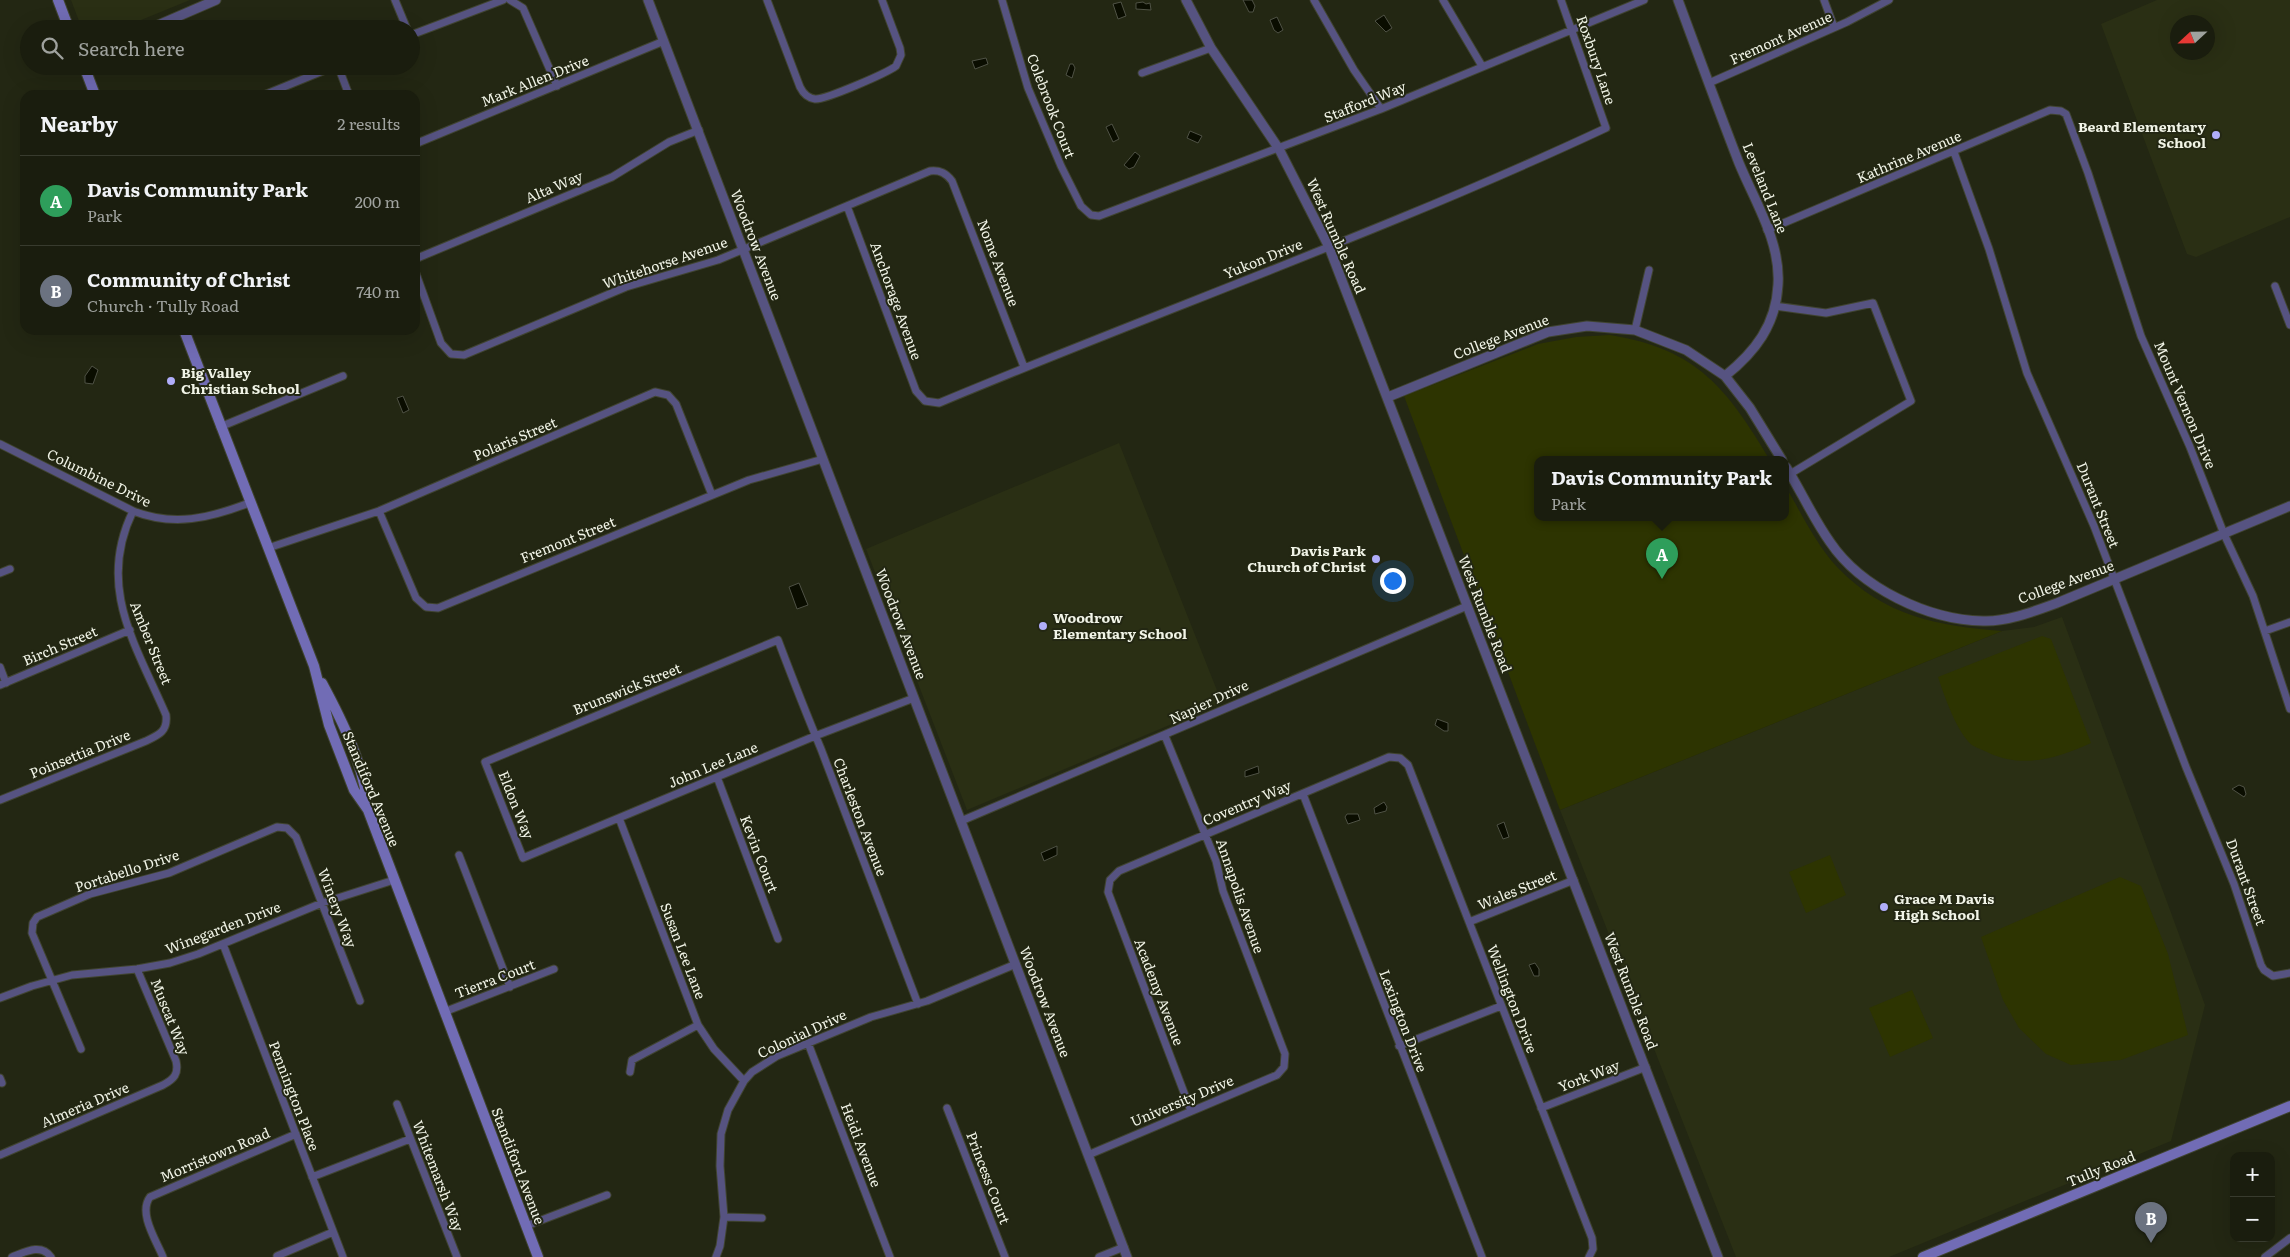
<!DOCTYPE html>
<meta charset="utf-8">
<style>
body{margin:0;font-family:Literata,serif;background:#272a1c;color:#f1f3f6}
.controls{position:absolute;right:15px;bottom:15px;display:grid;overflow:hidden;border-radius:10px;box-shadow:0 5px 20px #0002}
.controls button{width:45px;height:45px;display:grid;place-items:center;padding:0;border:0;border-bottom:1px solid #383b2e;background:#1a1d0e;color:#f1f3f6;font:25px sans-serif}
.compass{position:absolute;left:2170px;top:15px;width:45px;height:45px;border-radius:50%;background:#1a1d0e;box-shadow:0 5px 20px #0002;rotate:248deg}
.you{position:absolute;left:1392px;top:580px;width:18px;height:18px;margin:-12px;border:4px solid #fff;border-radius:50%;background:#1a73e8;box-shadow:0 0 0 8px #1a73e833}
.badge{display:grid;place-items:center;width:32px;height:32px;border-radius:50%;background:#b0adfa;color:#fff;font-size:16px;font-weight:700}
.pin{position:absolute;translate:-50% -41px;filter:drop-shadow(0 1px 2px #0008)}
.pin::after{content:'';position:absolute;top:26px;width:18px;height:15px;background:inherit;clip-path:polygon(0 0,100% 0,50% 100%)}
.popup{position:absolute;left:1534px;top:456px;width:255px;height:65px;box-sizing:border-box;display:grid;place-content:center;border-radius:10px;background:#1a1d0e;filter:drop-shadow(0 1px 4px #0005);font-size:16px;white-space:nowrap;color:#9fa29e}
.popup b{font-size:19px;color:#f1f3f6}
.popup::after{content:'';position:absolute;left:50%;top:100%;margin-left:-10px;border:10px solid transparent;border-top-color:#1a1d0e}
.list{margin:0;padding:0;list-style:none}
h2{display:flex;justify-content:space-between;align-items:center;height:65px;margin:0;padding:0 20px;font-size:21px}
h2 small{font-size:16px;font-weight:400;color:#9fa29e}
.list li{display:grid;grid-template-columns:32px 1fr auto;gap:15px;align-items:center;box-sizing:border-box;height:90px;padding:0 20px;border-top:1px solid #383b2e}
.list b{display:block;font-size:19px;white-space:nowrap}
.list p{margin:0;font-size:16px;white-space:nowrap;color:#9fa29e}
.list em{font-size:16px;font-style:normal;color:#9fa29e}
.icon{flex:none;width:28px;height:28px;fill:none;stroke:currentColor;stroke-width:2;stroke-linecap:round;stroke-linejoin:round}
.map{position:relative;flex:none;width:2290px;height:1257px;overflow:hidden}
.search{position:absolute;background:#1a1d0e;box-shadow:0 5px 20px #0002;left:20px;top:20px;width:400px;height:55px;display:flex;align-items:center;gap:12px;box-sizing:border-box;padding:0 18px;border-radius:28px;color:#9fa29e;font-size:19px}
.panel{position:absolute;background:#1a1d0e;box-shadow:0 5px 20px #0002;left:20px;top:90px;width:400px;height:245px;border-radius:15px}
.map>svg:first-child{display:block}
.built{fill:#2a2f14;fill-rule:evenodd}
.green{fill:#2d3401}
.water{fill:#0a0d00;stroke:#4f5245}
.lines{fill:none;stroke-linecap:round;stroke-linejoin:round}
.minor-casing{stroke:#404431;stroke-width:9}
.tertiary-casing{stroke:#404431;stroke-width:11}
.secondary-casing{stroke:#404431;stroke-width:12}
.minor{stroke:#565381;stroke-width:7}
.tertiary{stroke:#565381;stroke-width:9}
.secondary{stroke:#716cb5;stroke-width:10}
.poi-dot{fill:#b0adfa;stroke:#232713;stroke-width:2}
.labels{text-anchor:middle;stroke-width:4;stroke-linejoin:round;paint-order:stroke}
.street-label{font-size:14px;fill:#f1f4e7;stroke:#232713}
.poi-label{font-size:14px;font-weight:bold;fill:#f1f4e7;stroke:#232713;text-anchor:start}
</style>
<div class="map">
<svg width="2290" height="1257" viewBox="0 0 2290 1257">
<rect width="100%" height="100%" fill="#232713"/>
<path class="built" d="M71,0H190L119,29H82Z
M2157,0H2290V217L2196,257L2187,254L2101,24ZM2178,22H2208V52H2178Z
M1119,443L1222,703L967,810L866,549Z
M2062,617L2205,1005L2171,1141L1889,1257H1736L1560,810L2002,631L2034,627Z"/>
<path class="green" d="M1610,335C1698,349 1727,389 1770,460H1538V518H1786V487C1801,513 1816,544 1837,567C1884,616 1937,626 2002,631L1560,810L1404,396L1538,344L1576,337Z
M2042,636L2051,639L2091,743C2058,758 2024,769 1989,753C1984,750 1976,748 1972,745C1957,733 1944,695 1938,677Z
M1830,855L1846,895L1806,913L1789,872Z
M2120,877L2141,886L2168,954L2188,1035L2121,1060L2071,1065L2046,1054L2019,1028L2003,1000L1981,937Z
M1912,990L1933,1038L1890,1057L1869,1008Z"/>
<path class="water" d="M1243,0H1252L1255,6L1253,12H1249Z
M1121,2L1126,16L1118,19L1113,4Z
M1143,2L1146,4L1150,3L1151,10L1136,9V3Z
M1384,15L1392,28L1386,32L1375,21Z
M1277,17L1283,30L1278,33L1274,30L1270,20Z
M986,58L988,64L975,69L972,61Z
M1070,64H1073L1075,68L1072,78L1066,75Z
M1112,124L1119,139L1113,142L1106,127Z
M1190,131L1202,136L1198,143L1187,138Z
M1135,152L1140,156L1134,167L1129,169L1124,165Z
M92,366L98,370L93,384L85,383V376Z
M403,396L409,410L403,413L397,398Z
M799,583L808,605L797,609L789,587Z
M1437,719L1448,723V731H1444L1435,725Z
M1258,766L1259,773L1245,777V771Z
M2239,785L2244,787L2246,794L2244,797L2232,789Z
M1384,802L1387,807L1386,811L1375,814L1374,808Z
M1347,814H1358L1360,820L1348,824L1345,817Z
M1504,822L1509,837L1503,839L1497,825Z
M1057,846V855L1044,861L1041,853Z
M1535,963L1539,969V976H1534L1529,965Z"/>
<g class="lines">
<defs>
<path id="minor" d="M395,0L407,29
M510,0L523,8L557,86
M767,0L800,87C803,93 807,98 815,99C825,100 887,73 896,66L901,55L900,48L882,0
M1002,0L1028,88L1061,166L1081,206L1091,215L1099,216L1381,109L1644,0
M1314,0L1354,70L1381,109
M1443,0L1482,66
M1824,0L1834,27
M411,35L503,0
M338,66L349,95
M1142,73L1211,48
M1709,83L1847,22L1889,0
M264,95L335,66
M415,144L664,41
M1954,152L1989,249L2027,373L2094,526L2186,767L2234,884L2261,965L2264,970L2273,976L2290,973
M847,206L916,391L925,401L939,403C1161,310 1388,230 1606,128L1561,0
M1767,230L2050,110L2061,111L2066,114L2088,173L2141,336L2190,447L2224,534L2253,596L2290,709
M415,259L612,177L669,142L699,130
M415,271L441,343L451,354L464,355L626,287L718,260L930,171C940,170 946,173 952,181L1024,367
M2275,286L2290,325
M1775,306L1826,313L1873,303L1911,401L1790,474
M1635,330L1649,270
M220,427L343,376
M0,444L133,511C174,527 210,518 249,503
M379,511L416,598L426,607L438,608L749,480L823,459
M268,548L379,511L655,392L668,395L676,404L712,495
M0,573L10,569
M2265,631L2290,622
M0,667L6,683
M0,685L130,630
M914,698L815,736L523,858L485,762L778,640C792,677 806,713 821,749L918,1004
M717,777L778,939
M1303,794L1482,1257
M0,800L146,741C159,735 168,731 166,715C136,645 96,587 133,511
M619,818L698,1025L714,1049L744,1081
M961,821L1467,606
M459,855L510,987
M1469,922L1574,880
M223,944L343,1257
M0,998L32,986L72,975L137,969L170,963L198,954L322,903L394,880
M444,1012L554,969
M808,1043L890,1257
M1399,1046L1501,1006
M81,1049L32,933L33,923L37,917L90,894L169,873L277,827L287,828L296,837L360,1001
M630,1072L632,1060L698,1025
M0,1078L2,1083
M397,1104L457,1257
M947,1108L1005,1257
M1541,1108L1646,1067
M1191,1111L1108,892L1110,880L1119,871L1389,757L1400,758L1408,765L1592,1238L1593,1249L1589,1257
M0,1155L163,1085C174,1079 179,1074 176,1061L137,969
M1088,1155L1277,1075L1284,1067L1285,1054L1223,891L1216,861L1165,736
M312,1177L410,1139
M724,1217L762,1218
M526,1226L607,1195
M277,1256L333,1232
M12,1257C25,1252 41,1243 51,1257
M163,1257C156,1240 138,1213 150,1197L296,1134
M716,1257L720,1246L724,1217L720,1166L721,1134L728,1110L744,1081L752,1072L777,1056L871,1017L927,1001L1016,964
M1099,1257L1124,1247
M2265,1257L2290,1238"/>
<path id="tertiary" d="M648,0L1127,1257
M1186,0L1211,48L1279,149L1329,247L1718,1257
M1678,0C1698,54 1718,109 1739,163C1755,202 1781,242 1778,285C1776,325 1755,352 1725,376
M149,29L216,0
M1388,397L1548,332L1587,326L1635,330L1686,350L1725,376L1750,408L1782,460
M1786,467C1801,491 1813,518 1830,542C1861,588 1928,620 1983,621C2007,622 2035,611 2057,603L2290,506"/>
<path id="secondary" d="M58,0L69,29
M84,66L95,95
M184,330L314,666L329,725L354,790L368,810L538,1257
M322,683C343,722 364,765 368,809
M1923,1257L2290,1106"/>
</defs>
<use href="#minor" class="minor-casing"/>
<use href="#tertiary" class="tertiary-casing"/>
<use href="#secondary" class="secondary-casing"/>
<use href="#minor" class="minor"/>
<use href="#tertiary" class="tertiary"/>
<use href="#secondary" class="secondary"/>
</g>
<g class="poi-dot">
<circle cx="2216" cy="135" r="5"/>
<circle cx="171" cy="381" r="5"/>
<circle cx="1376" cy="559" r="5"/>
<circle cx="1043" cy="626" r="5"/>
<circle cx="1884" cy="907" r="5"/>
</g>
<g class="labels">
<g class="street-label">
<text transform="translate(1781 38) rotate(-24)" y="5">Fremont Avenue</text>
<text transform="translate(1596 60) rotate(71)" y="5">Roxbury Lane</text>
<text transform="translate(535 81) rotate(-22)" y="5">Mark Allen Drive</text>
<text transform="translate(1365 102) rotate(-22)" y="5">Stafford Way</text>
<text transform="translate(1051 106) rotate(69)" y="5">Colebrook Court</text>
<text transform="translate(1909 157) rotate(-23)" y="5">Kathrine Avenue</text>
<text transform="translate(554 187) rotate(-23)" y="5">Alta Way</text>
<text transform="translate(1765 188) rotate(68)" y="5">Leveland Lane</text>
<text transform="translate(1336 236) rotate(66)" y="5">West Rumble Road</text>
<text transform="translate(756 245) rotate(69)" y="5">Woodrow Avenue</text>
<text transform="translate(1263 259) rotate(-22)" y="5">Yukon Drive</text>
<text transform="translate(665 263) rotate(-19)" y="5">Whitehorse Avenue</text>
<text transform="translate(998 263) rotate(69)" y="5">Nome Avenue</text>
<text transform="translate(896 301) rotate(70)" y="5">Anchorage Avenue</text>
<text transform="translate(1501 337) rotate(-21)" y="5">College Avenue</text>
<text transform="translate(2185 405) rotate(67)" y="5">Mount Vernon Drive</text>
<text transform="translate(515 439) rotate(-23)" y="5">Polaris Street</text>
<text transform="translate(99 478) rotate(26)" y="5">Columbine Drive</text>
<text transform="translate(2098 505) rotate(68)" y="5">Durant Street</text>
<text transform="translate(568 540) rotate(-22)" y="5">Fremont Street</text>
<text transform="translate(2066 582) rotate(-20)" y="5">College Avenue</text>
<text transform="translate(1485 614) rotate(69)" y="5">West Rumble Road</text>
<text transform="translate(901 624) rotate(69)" y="5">Woodrow Avenue</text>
<text transform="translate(151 643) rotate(68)" y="5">Amber Street</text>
<text transform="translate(60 646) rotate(-23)" y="5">Birch Street</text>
<text transform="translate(627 689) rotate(-22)" y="5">Brunswick Street</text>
<text transform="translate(1209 702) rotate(-25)" y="5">Napier Drive</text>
<text transform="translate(80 754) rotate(-22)" y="5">Poinsettia Drive</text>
<text transform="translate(713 765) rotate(-23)" y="5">John Lee Lane</text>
<text transform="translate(371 789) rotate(67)" y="5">Standiford Avenue</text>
<text transform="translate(1247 803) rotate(-23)" y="5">Coventry Way</text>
<text transform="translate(516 805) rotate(68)" y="5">Eldon Way</text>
<text transform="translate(860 817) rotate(69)" y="5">Charleston Avenue</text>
<text transform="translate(759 854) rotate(69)" y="5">Kevin Court</text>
<text transform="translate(127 871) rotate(-18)" y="5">Portabello Drive</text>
<text transform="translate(2246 882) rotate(70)" y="5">Durant Street</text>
<text transform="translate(1517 890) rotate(-22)" y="5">Wales Street</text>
<text transform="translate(1240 896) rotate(71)" y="5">Annapolis Avenue</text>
<text transform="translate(337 908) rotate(69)" y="5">Winery Way</text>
<text transform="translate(223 928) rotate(-21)" y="5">Winegarden Drive</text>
<text transform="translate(683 951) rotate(69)" y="5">Susan Lee Lane</text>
<text transform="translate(495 979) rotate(-21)" y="5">Tierra Court</text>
<text transform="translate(1631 991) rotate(69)" y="5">West Rumble Road</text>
<text transform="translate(1159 992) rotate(69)" y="5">Academy Avenue</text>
<text transform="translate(1512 999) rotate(69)" y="5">Wellington Drive</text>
<text transform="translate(1045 1002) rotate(69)" y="5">Woodrow Avenue</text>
<text transform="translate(170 1017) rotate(68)" y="5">Muscat Way</text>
<text transform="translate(1403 1021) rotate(69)" y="5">Lexington Drive</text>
<text transform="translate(802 1034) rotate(-25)" y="5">Colonial Drive</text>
<text transform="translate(1589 1076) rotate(-21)" y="5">York Way</text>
<text transform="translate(294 1096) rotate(69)" y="5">Pennington Place</text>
<text transform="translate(1182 1101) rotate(-23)" y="5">University Drive</text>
<text transform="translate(85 1105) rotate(-23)" y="5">Almeria Drive</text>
<text transform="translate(861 1145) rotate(69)" y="5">Heidi Avenue</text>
<text transform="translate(215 1155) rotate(-23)" y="5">Morristown Road</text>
<text transform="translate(518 1166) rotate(69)" y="5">Standiford Avenue</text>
<text transform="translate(2101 1169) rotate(-22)" y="5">Tully Road</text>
<text transform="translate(438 1176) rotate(69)" y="5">Whitemarsh Way</text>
<text transform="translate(988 1178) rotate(69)" y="5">Princess Court</text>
</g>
<g class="poi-label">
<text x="2206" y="132" text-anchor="end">Beard Elementary<tspan x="2206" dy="16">School</tspan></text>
<text x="181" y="378">Big Valley<tspan x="181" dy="16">Christian School</tspan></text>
<text x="1366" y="556" text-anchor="end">Davis Park<tspan x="1366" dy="16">Church of Christ</tspan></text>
<text x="1053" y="623">Woodrow<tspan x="1053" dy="16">Elementary School</tspan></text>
<text x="1894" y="904">Grace M Davis<tspan x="1894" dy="16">High School</tspan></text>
</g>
</g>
</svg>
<div class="controls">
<button>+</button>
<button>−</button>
</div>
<svg class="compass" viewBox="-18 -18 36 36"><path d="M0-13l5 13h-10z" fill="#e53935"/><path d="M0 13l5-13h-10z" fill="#9fa29e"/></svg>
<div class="you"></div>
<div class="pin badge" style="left:1662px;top:579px;background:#2e9e5b">A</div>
<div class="popup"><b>Davis Community Park</b>Park</div>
<div class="pin badge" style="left:2151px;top:1243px;background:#6b7280">B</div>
<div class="search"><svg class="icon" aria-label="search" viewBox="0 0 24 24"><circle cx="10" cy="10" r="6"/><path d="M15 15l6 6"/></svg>Search here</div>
<section class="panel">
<h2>Nearby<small>2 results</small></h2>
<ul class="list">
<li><span class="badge" style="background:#2e9e5b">A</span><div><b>Davis Community Park</b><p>Park</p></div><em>200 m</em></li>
<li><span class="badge" style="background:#6b7280">B</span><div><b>Community of Christ</b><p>Church · Tully Road</p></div><em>740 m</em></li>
</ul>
</section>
</div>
